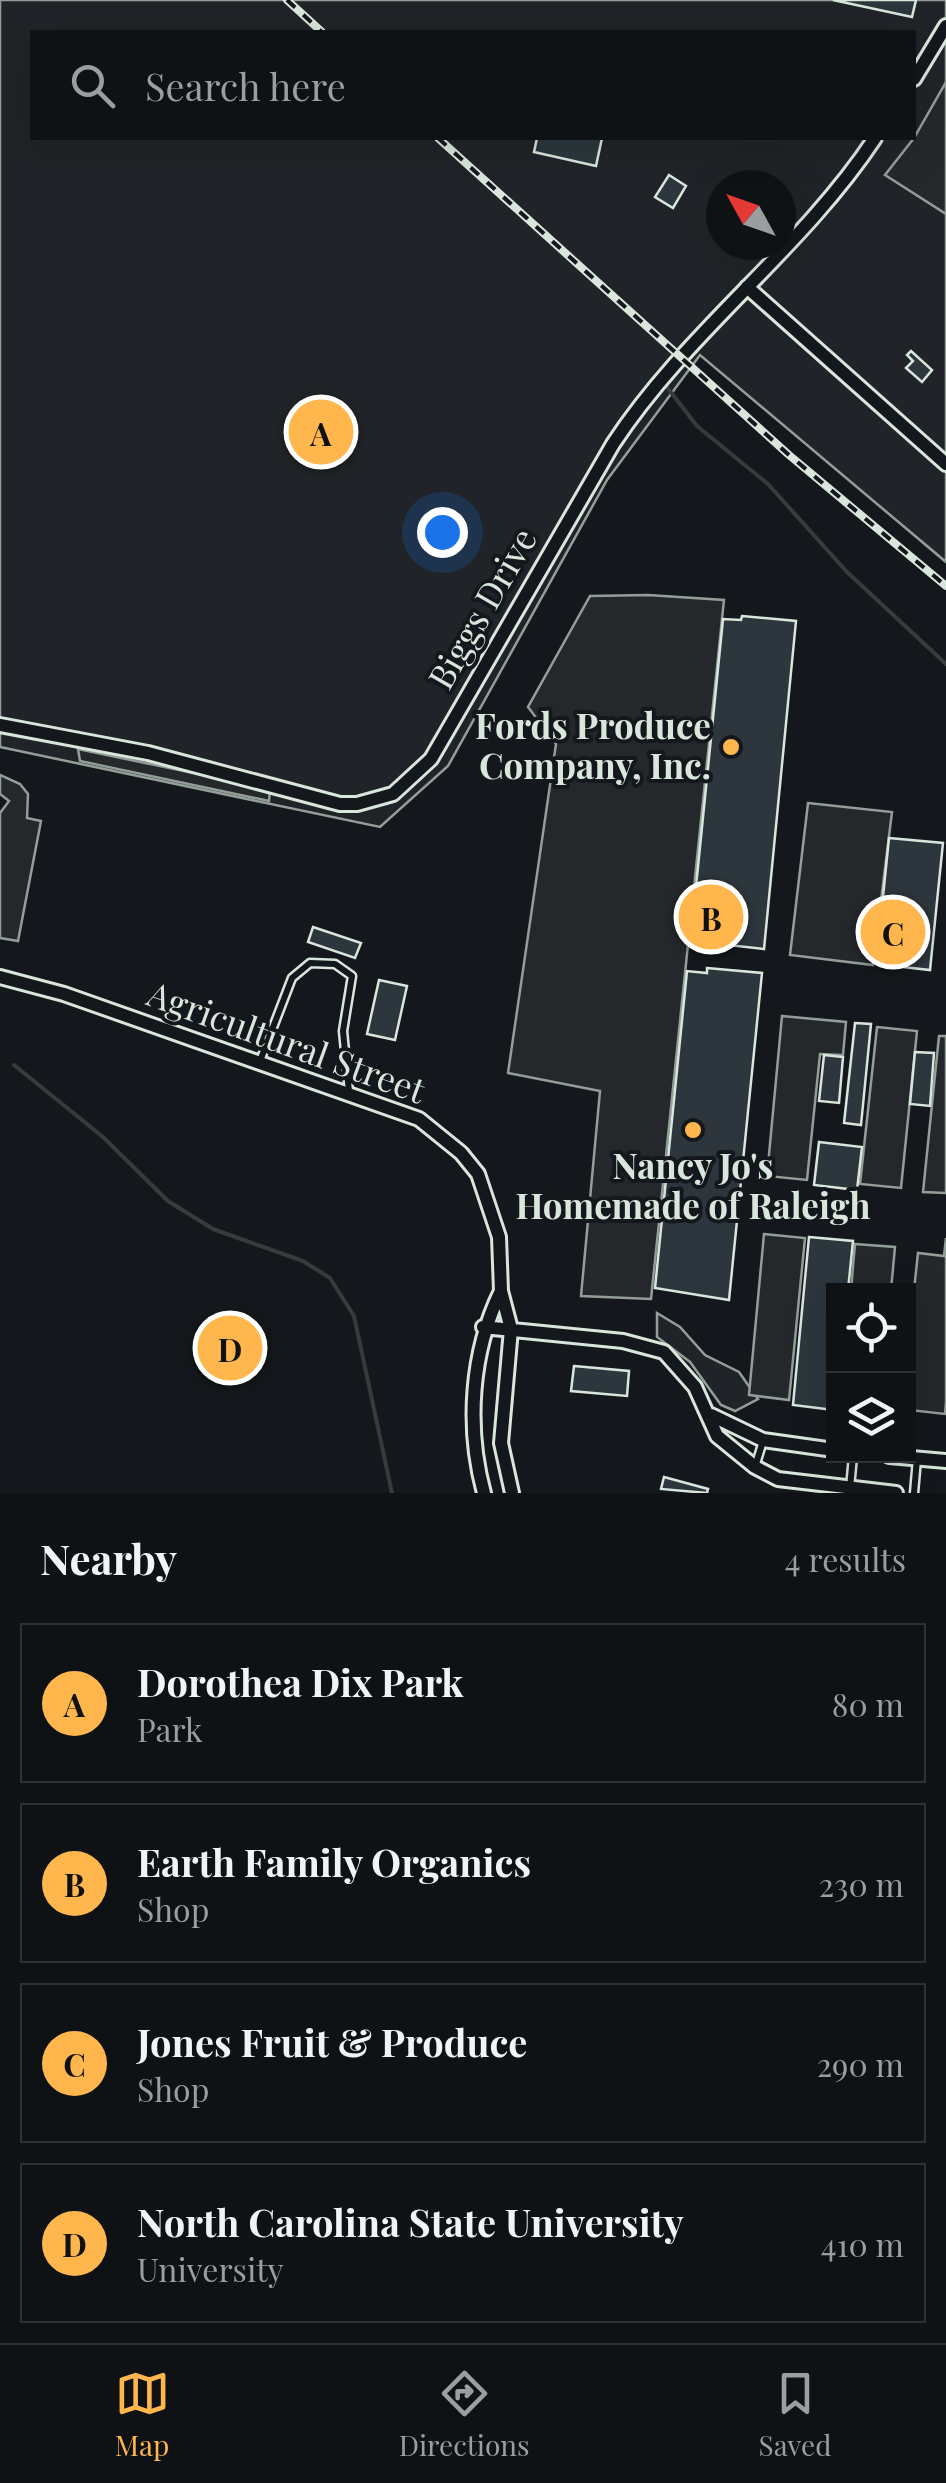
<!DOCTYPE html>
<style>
body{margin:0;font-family:"Playfair Display",serif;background:#1d2022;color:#f1f3f6}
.controls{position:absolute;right:30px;bottom:30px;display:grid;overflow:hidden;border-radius:0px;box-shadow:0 10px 40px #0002}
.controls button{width:90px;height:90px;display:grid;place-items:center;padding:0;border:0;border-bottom:2px solid #2f3234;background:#0f1215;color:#f1f3f6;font:50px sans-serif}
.compass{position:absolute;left:706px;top:170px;width:90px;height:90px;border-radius:50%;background:#0f1215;box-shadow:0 10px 40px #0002;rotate:310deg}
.you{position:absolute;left:442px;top:532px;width:35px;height:35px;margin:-25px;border:8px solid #fff;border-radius:50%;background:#1a73e8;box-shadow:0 0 0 15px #1a73e833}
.badge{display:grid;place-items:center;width:65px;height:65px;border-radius:50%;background:#ffb74d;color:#111;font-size:32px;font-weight:700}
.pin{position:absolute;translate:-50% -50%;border:5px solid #fff;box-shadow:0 2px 10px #0006}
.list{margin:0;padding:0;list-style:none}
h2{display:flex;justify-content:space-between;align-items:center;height:130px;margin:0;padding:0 40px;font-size:42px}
h2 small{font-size:32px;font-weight:400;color:#9b9ea0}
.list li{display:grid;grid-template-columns:65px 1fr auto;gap:30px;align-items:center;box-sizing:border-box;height:160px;margin:0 20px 20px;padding:0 20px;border:2px solid #2f3234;border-radius:0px}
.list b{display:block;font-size:38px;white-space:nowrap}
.list p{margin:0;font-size:32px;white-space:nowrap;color:#9b9ea0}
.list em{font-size:32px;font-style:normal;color:#9b9ea0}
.icon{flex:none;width:55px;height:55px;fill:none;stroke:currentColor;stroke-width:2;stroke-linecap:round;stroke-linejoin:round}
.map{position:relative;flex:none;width:946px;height:1493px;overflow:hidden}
.search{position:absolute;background:#0f1215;box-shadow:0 10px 40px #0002;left:30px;right:30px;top:30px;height:110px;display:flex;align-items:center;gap:25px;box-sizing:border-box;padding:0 35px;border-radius:0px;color:#9b9ea0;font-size:38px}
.sheet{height:850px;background:#0f1215}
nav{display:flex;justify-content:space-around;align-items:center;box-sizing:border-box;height:140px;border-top:2px solid #2f3234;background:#0f1215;font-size:28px;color:#9b9ea0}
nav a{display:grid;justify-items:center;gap:5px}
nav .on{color:#ffb74d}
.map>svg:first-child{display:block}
.green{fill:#202428;stroke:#939e99;stroke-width:2.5;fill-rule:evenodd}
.parking{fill:#24282b;stroke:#939e99;stroke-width:2.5}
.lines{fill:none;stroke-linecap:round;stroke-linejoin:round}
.stream{stroke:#363b3e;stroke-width:4}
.building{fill:#2c363c;stroke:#d8e6dc;stroke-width:2.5}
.lane-casing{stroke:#d8e6dc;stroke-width:11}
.street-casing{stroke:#d8e6dc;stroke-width:18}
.lane{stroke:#14181c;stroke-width:6}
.street{stroke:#14181c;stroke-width:12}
.rail-casing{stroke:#d8e6dc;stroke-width:8}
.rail{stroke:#14181c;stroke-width:4;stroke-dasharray:11;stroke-linecap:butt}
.poi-dot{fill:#ffb74d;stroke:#14181c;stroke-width:4}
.labels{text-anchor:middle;stroke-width:8;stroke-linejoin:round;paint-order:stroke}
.street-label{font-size:35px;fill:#d8e6dc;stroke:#14181c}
.poi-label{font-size:35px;font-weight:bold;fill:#d8e6dc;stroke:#14181c;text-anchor:end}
</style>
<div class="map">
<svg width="946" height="1493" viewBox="0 0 946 1493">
<rect width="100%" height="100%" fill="#14181c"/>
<path class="green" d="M0,0H946V562L700,355L607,480L448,766L380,827L0,747ZM32,32H914V138H32ZM721,185H781V245H721Z
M657,1313L680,1327L705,1355L739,1372L758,1399L735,1411L721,1405L690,1362L657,1337Z"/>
<path class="parking" d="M946,82V214L885,175L914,138Z
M648,595L724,600L651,1299L581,1296L600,1091L508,1073L556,744L528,707L590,596Z
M78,749L270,789L269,801L80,761Z
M0,775L20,784L28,794L27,818L41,821L18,941L0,938V813L9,801L0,794Z
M808,803L892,812L873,965L790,955Z
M782,1016L846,1022L843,1055L820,1054L807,1180L767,1176Z
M877,1027L917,1031L901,1188L860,1184Z
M939,1036H946V1193L923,1192Z
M764,1234L805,1238L789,1400L749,1395Z
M946,1238V1402L945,1414L909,1410L908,1345L918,1253L944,1256Z
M855,1244L895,1247L891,1290H851Z"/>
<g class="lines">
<path class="stream" d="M663,382L697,426L768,484L847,572L946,664
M14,1065L103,1137L168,1201L213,1229L303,1261L330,1278L354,1316L392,1493"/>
</g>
<path class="building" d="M833,0H916L912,17Z
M537,138H602L596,166L534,152Z
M669,175L686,186L673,208L655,197Z
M911,351L932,370L922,382L906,368L913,361L907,355Z
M742,616L796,621L764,949L710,943V938L691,936L723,619L741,620Z
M889,838L943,843L930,970L876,964Z
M313,927L361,943L355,958L308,942Z
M707,968L762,973L729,1300L655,1288L687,971L707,973Z
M379,980L407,986L395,1040L367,1034Z
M855,1023L871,1024L861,1125L844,1123Z
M915,1052L934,1053L930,1106L910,1104Z
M824,1055L843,1057L839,1103L819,1101Z
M819,1142L862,1147L857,1190L814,1185Z
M809,1237L853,1241L848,1290H834V1410L793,1405Z
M574,1366L629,1371L627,1396L571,1391Z
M664,1477L708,1489L707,1493L661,1489Z"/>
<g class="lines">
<defs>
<path id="lane" d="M260,1061L292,978L310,963L335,964L352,976L343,1031L349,1092
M755,1467L763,1441
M850,1488L853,1456
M914,1493L917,1459"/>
<path id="street" d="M914,79L946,26
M747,287L946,464
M0,725L148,753L340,804H357L393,794L431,759L613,444C687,331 801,250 875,138
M0,977L64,994L419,1119L461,1153L478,1174L499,1237L501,1291L511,1329L501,1443L512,1493
M483,1327L623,1341L664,1352L695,1387L717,1436L755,1467L778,1479L896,1493
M711,1415L763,1440L834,1450
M889,1456L946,1461
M484,1493C466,1427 471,1352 501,1291"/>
</defs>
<use href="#lane" class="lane-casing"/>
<use href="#street" class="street-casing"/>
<use href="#lane" class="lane"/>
<use href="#street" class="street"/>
<defs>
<path id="rail" d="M287,0L322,32
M438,138L789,455L946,586"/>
</defs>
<use href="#rail" class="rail-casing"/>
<use href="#rail" class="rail"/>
</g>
<g class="poi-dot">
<circle cx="731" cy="747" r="10"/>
<circle cx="693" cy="1130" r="10"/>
</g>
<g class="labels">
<g class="street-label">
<text transform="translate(483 609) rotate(-60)" y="12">Biggs Drive</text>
<text transform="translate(286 1043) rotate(20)" y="12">Agricultural Street</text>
</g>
<g class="poi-label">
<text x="711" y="739">Fords Produce<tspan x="711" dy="40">Company, Inc.</tspan></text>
<text x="693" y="1179" text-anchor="middle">Nancy Jo's<tspan x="693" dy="40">Homemade of Raleigh</tspan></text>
</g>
</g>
</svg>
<div class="controls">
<button><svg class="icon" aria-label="locate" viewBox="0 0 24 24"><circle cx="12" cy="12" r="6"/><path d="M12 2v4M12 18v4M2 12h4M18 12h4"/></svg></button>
<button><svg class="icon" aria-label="layers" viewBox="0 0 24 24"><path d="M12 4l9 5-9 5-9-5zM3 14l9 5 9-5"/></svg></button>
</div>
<svg class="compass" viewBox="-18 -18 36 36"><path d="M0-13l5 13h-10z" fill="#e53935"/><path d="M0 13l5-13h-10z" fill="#9b9ea0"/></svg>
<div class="you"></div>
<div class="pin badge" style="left:321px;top:432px">A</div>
<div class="pin badge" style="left:711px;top:917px">B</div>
<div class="pin badge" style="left:893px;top:932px">C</div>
<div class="pin badge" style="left:230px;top:1348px">D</div>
<div class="search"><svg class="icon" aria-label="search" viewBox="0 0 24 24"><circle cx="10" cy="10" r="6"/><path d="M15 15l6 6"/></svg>Search here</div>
</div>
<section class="sheet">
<h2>Nearby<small>4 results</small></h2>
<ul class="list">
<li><span class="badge">A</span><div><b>Dorothea Dix Park</b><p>Park</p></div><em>80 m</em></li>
<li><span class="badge">B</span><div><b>Earth Family Organics</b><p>Shop</p></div><em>230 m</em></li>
<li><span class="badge">C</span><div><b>Jones Fruit &amp; Produce</b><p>Shop</p></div><em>290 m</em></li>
<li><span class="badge">D</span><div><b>North Carolina State University</b><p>University</p></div><em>410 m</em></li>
</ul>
</section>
<nav>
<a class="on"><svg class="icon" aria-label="map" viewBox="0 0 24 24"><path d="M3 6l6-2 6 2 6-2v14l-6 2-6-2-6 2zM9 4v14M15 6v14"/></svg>Map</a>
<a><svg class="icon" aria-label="directions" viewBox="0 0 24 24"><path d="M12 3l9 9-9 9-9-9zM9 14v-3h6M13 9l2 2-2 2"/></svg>Directions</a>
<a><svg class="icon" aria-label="saved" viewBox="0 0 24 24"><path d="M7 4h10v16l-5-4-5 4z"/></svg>Saved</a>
</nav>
